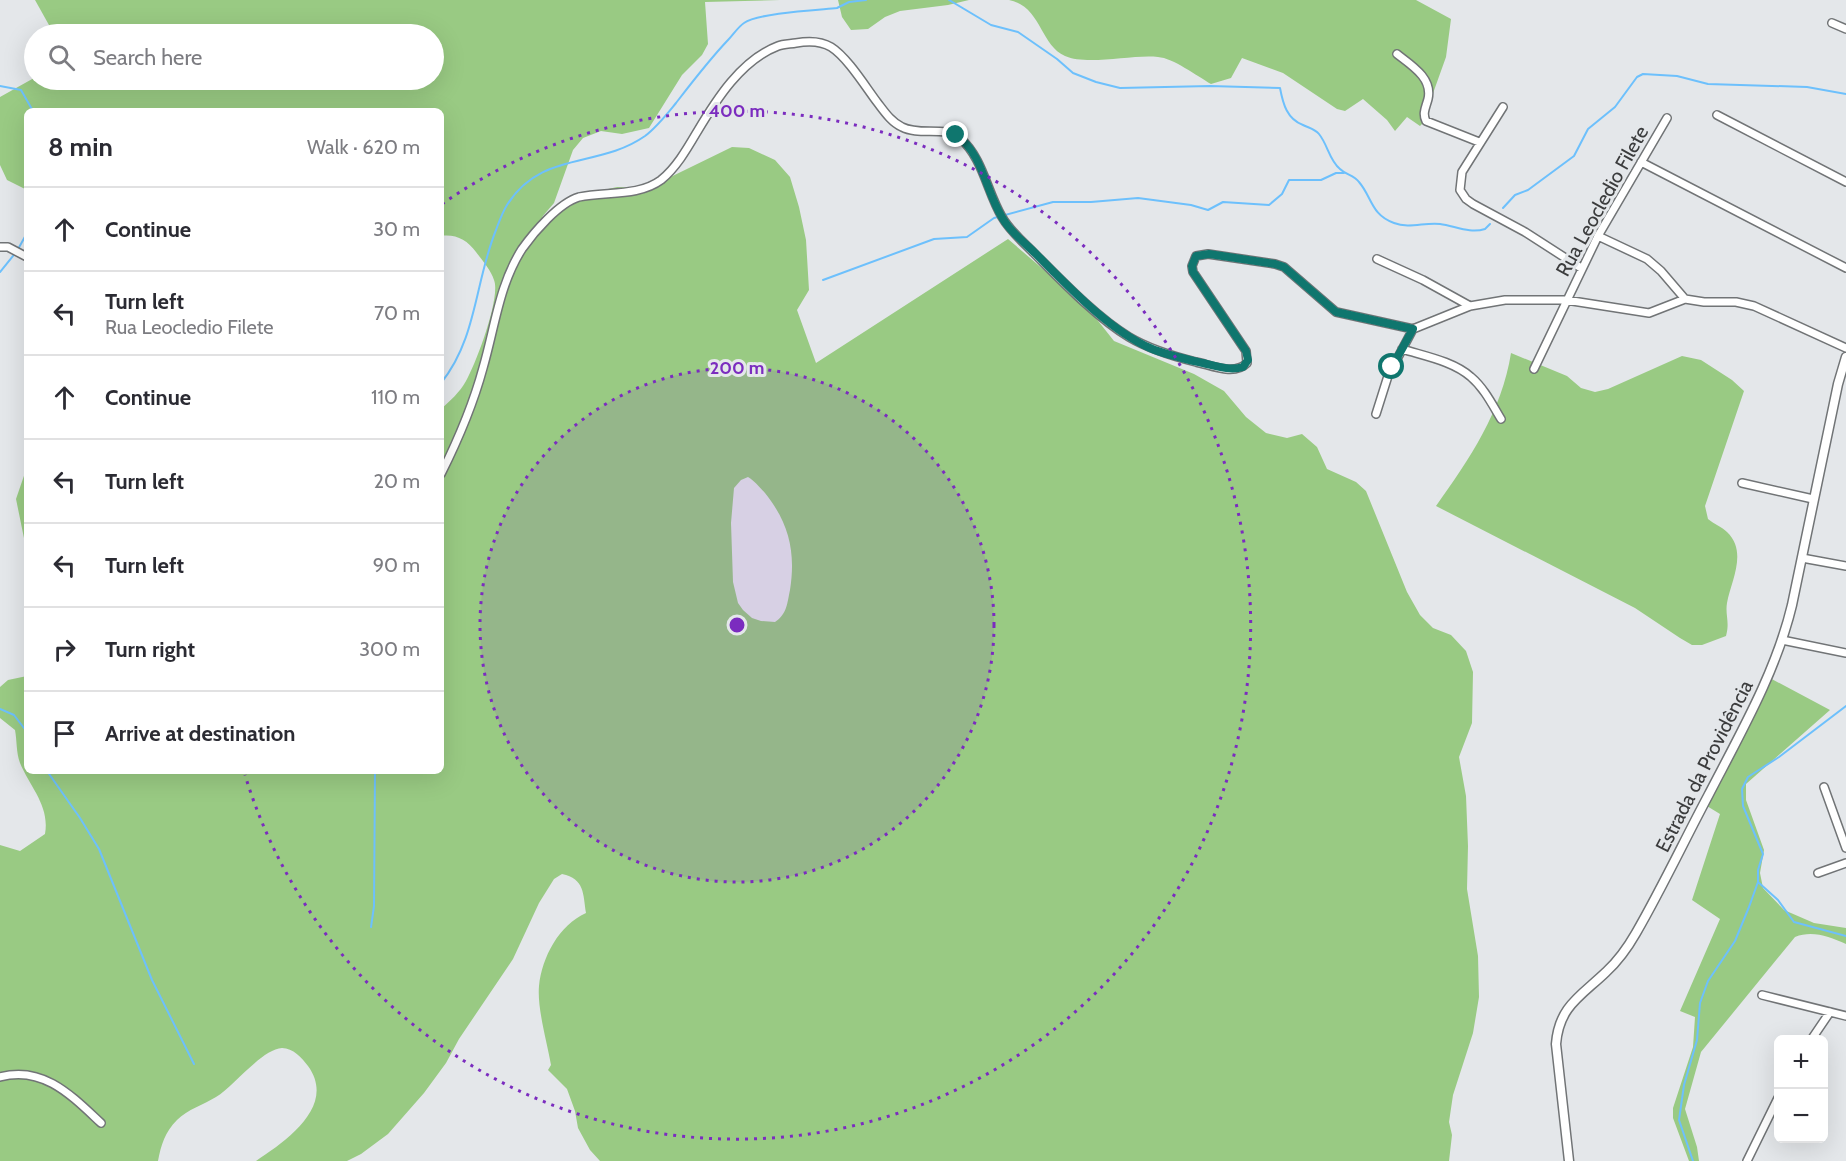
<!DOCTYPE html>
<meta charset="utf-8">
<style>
body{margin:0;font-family:Cabin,sans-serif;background:#f7f7f7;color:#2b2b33}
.controls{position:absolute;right:18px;bottom:18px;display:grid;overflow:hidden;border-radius:9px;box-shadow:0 6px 24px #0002}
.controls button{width:54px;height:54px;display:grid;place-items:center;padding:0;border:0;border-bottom:2px solid #e1e1e2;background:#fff;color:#2b2b33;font:30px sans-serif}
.stop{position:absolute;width:18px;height:18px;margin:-14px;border:4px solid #0f766e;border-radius:50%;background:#fff}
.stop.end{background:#0f766e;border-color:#fff;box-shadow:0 2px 6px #0008}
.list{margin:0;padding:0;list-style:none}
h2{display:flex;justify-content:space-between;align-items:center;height:78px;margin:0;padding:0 24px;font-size:26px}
h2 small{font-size:20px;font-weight:400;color:#7c7c81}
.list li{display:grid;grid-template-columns:39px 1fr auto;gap:18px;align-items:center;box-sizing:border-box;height:84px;padding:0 24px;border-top:2px solid #e1e1e2}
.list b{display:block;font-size:22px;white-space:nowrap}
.list p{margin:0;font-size:20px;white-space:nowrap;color:#7c7c81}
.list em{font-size:20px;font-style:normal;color:#7c7c81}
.icon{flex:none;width:33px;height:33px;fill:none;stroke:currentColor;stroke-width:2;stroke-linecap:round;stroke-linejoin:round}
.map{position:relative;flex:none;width:1846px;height:1161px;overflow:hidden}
.search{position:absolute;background:#fff;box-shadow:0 6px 24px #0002;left:24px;top:24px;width:420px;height:66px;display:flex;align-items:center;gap:15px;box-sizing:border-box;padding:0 21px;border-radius:33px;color:#7c7c81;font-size:22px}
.panel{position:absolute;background:#fff;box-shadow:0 6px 24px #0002;left:24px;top:108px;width:420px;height:666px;border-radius:9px}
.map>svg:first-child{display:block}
.green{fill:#99ca83;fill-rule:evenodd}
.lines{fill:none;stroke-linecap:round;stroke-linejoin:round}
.stream{stroke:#6dc0fc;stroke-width:2}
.minor-casing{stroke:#717476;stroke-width:10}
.tertiary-casing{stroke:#717476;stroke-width:11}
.minor{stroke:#fff;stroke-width:7}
.tertiary{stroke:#fff;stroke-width:8}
.route{stroke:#0f766e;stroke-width:8}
.ring{fill:none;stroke:#7b2cbf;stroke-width:3;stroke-dasharray:3 6}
.labels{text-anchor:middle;stroke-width:6;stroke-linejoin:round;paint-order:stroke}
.street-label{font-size:20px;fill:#3b3c3d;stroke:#e4e7ea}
.centre{fill:#7b2cbf;stroke:#e4e7ea;stroke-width:3}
.ring-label{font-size:18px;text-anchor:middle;font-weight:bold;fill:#7b2cbf;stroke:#e4e7ea;stroke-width:6;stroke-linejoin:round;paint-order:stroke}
</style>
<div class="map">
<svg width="1846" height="1161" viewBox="0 0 1846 1161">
<rect width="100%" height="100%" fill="#e4e7ea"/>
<path class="green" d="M35,0H780L705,2L708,44L702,55L682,75L649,128L622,134L601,131L583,138L573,150L554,203L542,217L595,192L617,187L648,188L732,147L749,148L775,160L790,177L799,207L806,240L809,290L797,310L816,363L1008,239L1087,307L1114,341L1194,374L1224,391L1246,417L1266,433L1287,438L1302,434L1317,447L1327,469L1356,482L1366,491L1407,592L1420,615L1433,628L1451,635L1466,651L1473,672L1472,723L1459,757L1466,796L1468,846L1467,889L1478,956L1479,997L1473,1033L1453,1095L1449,1122L1452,1135L1449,1161H600L590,1150L578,1128L575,1111L567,1089L548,1070L551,1065C547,1042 537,1008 539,986C542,957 559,925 586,913C583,894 585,879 562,874L554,879L539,903L513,959L459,1039L446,1063L424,1093L388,1134L361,1154L347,1161H256C286,1141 337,1106 308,1066C302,1058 293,1048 282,1048C262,1049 234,1086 216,1097C203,1105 188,1109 177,1120C165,1132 161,1145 158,1161H0V845L20,851L45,834C50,806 30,787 20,763C16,753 17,740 15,730L0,718V687L8,680L27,676V771H441V409C450,401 460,392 466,381C476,364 501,297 494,280C491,270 482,260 476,252C467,240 456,234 441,236V111H27V190L7,180L0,165V97L34,78V80H434V34H54ZM748,477C755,481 759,487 765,493C789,523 796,552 790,590C787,604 787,614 775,622L761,621L752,618L743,610L738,603L733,582L731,523L734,488L741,480Z
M838,0H969L948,5L900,11L885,17L868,29L851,30L842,17Z
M1009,0H1416L1451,19L1446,57L1422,124L1420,126L1407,117L1395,131L1387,120L1363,99L1345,111L1337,109L1283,73L1242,58L1231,78L1211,84C1197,76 1173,58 1158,57C1133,54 1088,66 1065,56C1040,45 1041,6 1009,0Z
M1511,353L1567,376L1581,388L1595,392L1608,389L1682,356L1701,360L1732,380L1744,391L1705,506L1708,519C1714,524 1722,527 1727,532C1748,552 1731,581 1727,603C1725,615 1730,622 1726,636L1702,645H1692L1680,638L1635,608L1436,506C1469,460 1502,411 1511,353Z
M27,467V569L25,543L16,499Z
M1768,677L1830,710L1746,784V800L1764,850L1760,873L1763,888L1784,910L1814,923L1846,928V944C1829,937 1813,930 1795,937L1701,1052L1685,1109L1697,1147L1699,1161H1689L1673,1118V1108L1693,1047L1695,1017L1680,1011L1720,919L1692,900L1720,814L1702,803Z"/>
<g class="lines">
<path class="stream" d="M949,0L991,25L1018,32L1057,59L1073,73L1096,82L1120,88L1210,86L1280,88C1283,104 1287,119 1303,125C1309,128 1315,129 1319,134C1328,145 1329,160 1340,169C1346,175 1354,175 1359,182C1372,197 1371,215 1394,223C1409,229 1425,222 1440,224C1455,226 1470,234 1485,229L1490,224
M0,86L21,90L33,111
M1503,208L1515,195L1528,190L1574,156L1588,129L1615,107L1637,77L1643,74L1677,76L1708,84L1807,87L1846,94
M0,272L17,251L27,233
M823,280L934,239L967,237L994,218L1053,202H1091L1138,198L1191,205L1208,210L1223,202L1269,205L1282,194L1289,180H1321L1336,173H1344
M441,383C477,339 475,281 496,230C499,222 502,213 507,205C541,150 598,169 645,136C657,127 667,114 676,103C693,81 709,60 728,40C733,35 738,27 744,23C758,13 817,10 837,8L849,2L866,0
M0,709L14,715L27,732
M47,771L80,818L99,849L152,980L194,1064
M1758,882L1778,900L1794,922L1846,936
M371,927L374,906L375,771
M1693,1161L1679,1120L1684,1085L1697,1040L1700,1003L1708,981L1735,941L1749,907L1758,882V870L1763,854L1743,806L1742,789L1748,777L1779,757L1846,706"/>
<defs>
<path id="minor" d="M1832,23L1846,29
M1397,54C1411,65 1433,78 1428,99C1426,107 1422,113 1426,121L1479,142
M1503,107L1462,172L1460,190L1466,199L1473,204L1525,232L1581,268
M1717,115L1846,182
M1641,162L1846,268
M1598,236L1647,259L1661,271L1685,299
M0,247H8L27,257
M1377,259L1423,280L1470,306
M1402,349C1424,356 1453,361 1471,377C1484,388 1492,404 1501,419
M1534,369L1598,236L1667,118
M1376,414L1388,376L1413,329
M441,474C458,440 473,405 483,368C495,327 499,285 522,249C534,232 559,203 579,197C605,191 638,197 661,180C676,168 687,149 697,132C716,100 741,60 778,46C783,44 790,44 796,43C807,41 821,41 831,47C847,57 865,86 877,102C884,111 891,122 902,127C919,136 946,126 960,138C983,158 987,192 1002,217C1010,231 1023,242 1034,253C1061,280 1096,317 1129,337C1149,349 1172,356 1196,362C1211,365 1234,376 1247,363L1246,351L1193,272L1192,266L1196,256L1208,254L1275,264L1284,267L1336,312L1413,329L1470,306L1505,300H1566L1649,313L1685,299L1704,302H1736L1754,306L1846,348
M1742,483L1813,499
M1802,558L1846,566
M1782,640L1846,653
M1824,787L1846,848
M1818,873L1846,863
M1762,995L1846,1016
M1811,1040L1830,1012
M0,1077C43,1065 72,1096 101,1123
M1747,1161L1778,1098"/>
<path id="tertiary" d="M1569,1161L1556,1044C1559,1006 1581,996 1606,972C1618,961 1628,947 1636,933C1662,888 1684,841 1708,796C1740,734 1776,672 1792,605L1838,384L1846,357"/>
</defs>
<use href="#minor" class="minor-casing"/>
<use href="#tertiary" class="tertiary-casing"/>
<use href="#minor" class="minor"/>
<use href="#tertiary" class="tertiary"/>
</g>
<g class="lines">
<path class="route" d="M956,135C984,154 986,195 1005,222C1013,234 1026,244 1037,255C1068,286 1109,330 1150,348C1166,355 1185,359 1203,363C1216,366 1230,371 1243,367L1248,360L1246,351L1193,272L1192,266L1196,256L1209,254L1275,264L1284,267L1336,312L1413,329L1392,367"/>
</g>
<circle cx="737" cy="625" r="257" fill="#7b2cbf" fill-opacity=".12"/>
<g class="ring">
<circle cx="737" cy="625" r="257"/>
<path d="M442 204A514 514 0 1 1 245 775"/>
</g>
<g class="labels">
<g class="street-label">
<text transform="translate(1602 201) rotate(-61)" y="7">Rua Leocledio Filete</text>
<text transform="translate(1704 766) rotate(-63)" y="7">Estrada da Providência</text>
</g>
</g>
<circle cx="737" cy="625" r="9" class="centre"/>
<g class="ring-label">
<text x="737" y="117">400 m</text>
<text x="737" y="374">200 m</text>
</g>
</svg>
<div class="controls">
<button>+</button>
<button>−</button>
</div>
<div class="stop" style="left:1392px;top:367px"></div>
<div class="stop end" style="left:956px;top:135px"></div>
<div class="search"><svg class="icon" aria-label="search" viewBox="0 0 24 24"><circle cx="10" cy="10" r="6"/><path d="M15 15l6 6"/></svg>Search here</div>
<section class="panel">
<h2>8 min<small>Walk · 620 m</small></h2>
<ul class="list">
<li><svg class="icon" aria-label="ahead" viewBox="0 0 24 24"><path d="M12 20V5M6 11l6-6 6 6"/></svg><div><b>Continue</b></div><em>30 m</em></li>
<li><svg class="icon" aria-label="left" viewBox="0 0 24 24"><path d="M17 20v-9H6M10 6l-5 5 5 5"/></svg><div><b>Turn left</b><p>Rua Leocledio Filete</p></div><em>70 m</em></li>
<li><svg class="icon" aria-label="ahead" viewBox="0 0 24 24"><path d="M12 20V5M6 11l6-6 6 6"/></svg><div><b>Continue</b></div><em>110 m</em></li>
<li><svg class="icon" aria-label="left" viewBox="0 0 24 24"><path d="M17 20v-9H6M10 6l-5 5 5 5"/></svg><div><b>Turn left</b></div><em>20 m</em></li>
<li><svg class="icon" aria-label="left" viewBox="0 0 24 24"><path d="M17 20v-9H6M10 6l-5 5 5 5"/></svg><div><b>Turn left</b></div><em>90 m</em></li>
<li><svg class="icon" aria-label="right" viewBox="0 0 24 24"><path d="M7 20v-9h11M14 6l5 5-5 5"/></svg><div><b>Turn right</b></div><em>300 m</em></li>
<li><svg class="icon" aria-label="arrive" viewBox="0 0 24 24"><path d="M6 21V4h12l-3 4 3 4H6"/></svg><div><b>Arrive at destination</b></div></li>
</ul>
</section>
</div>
